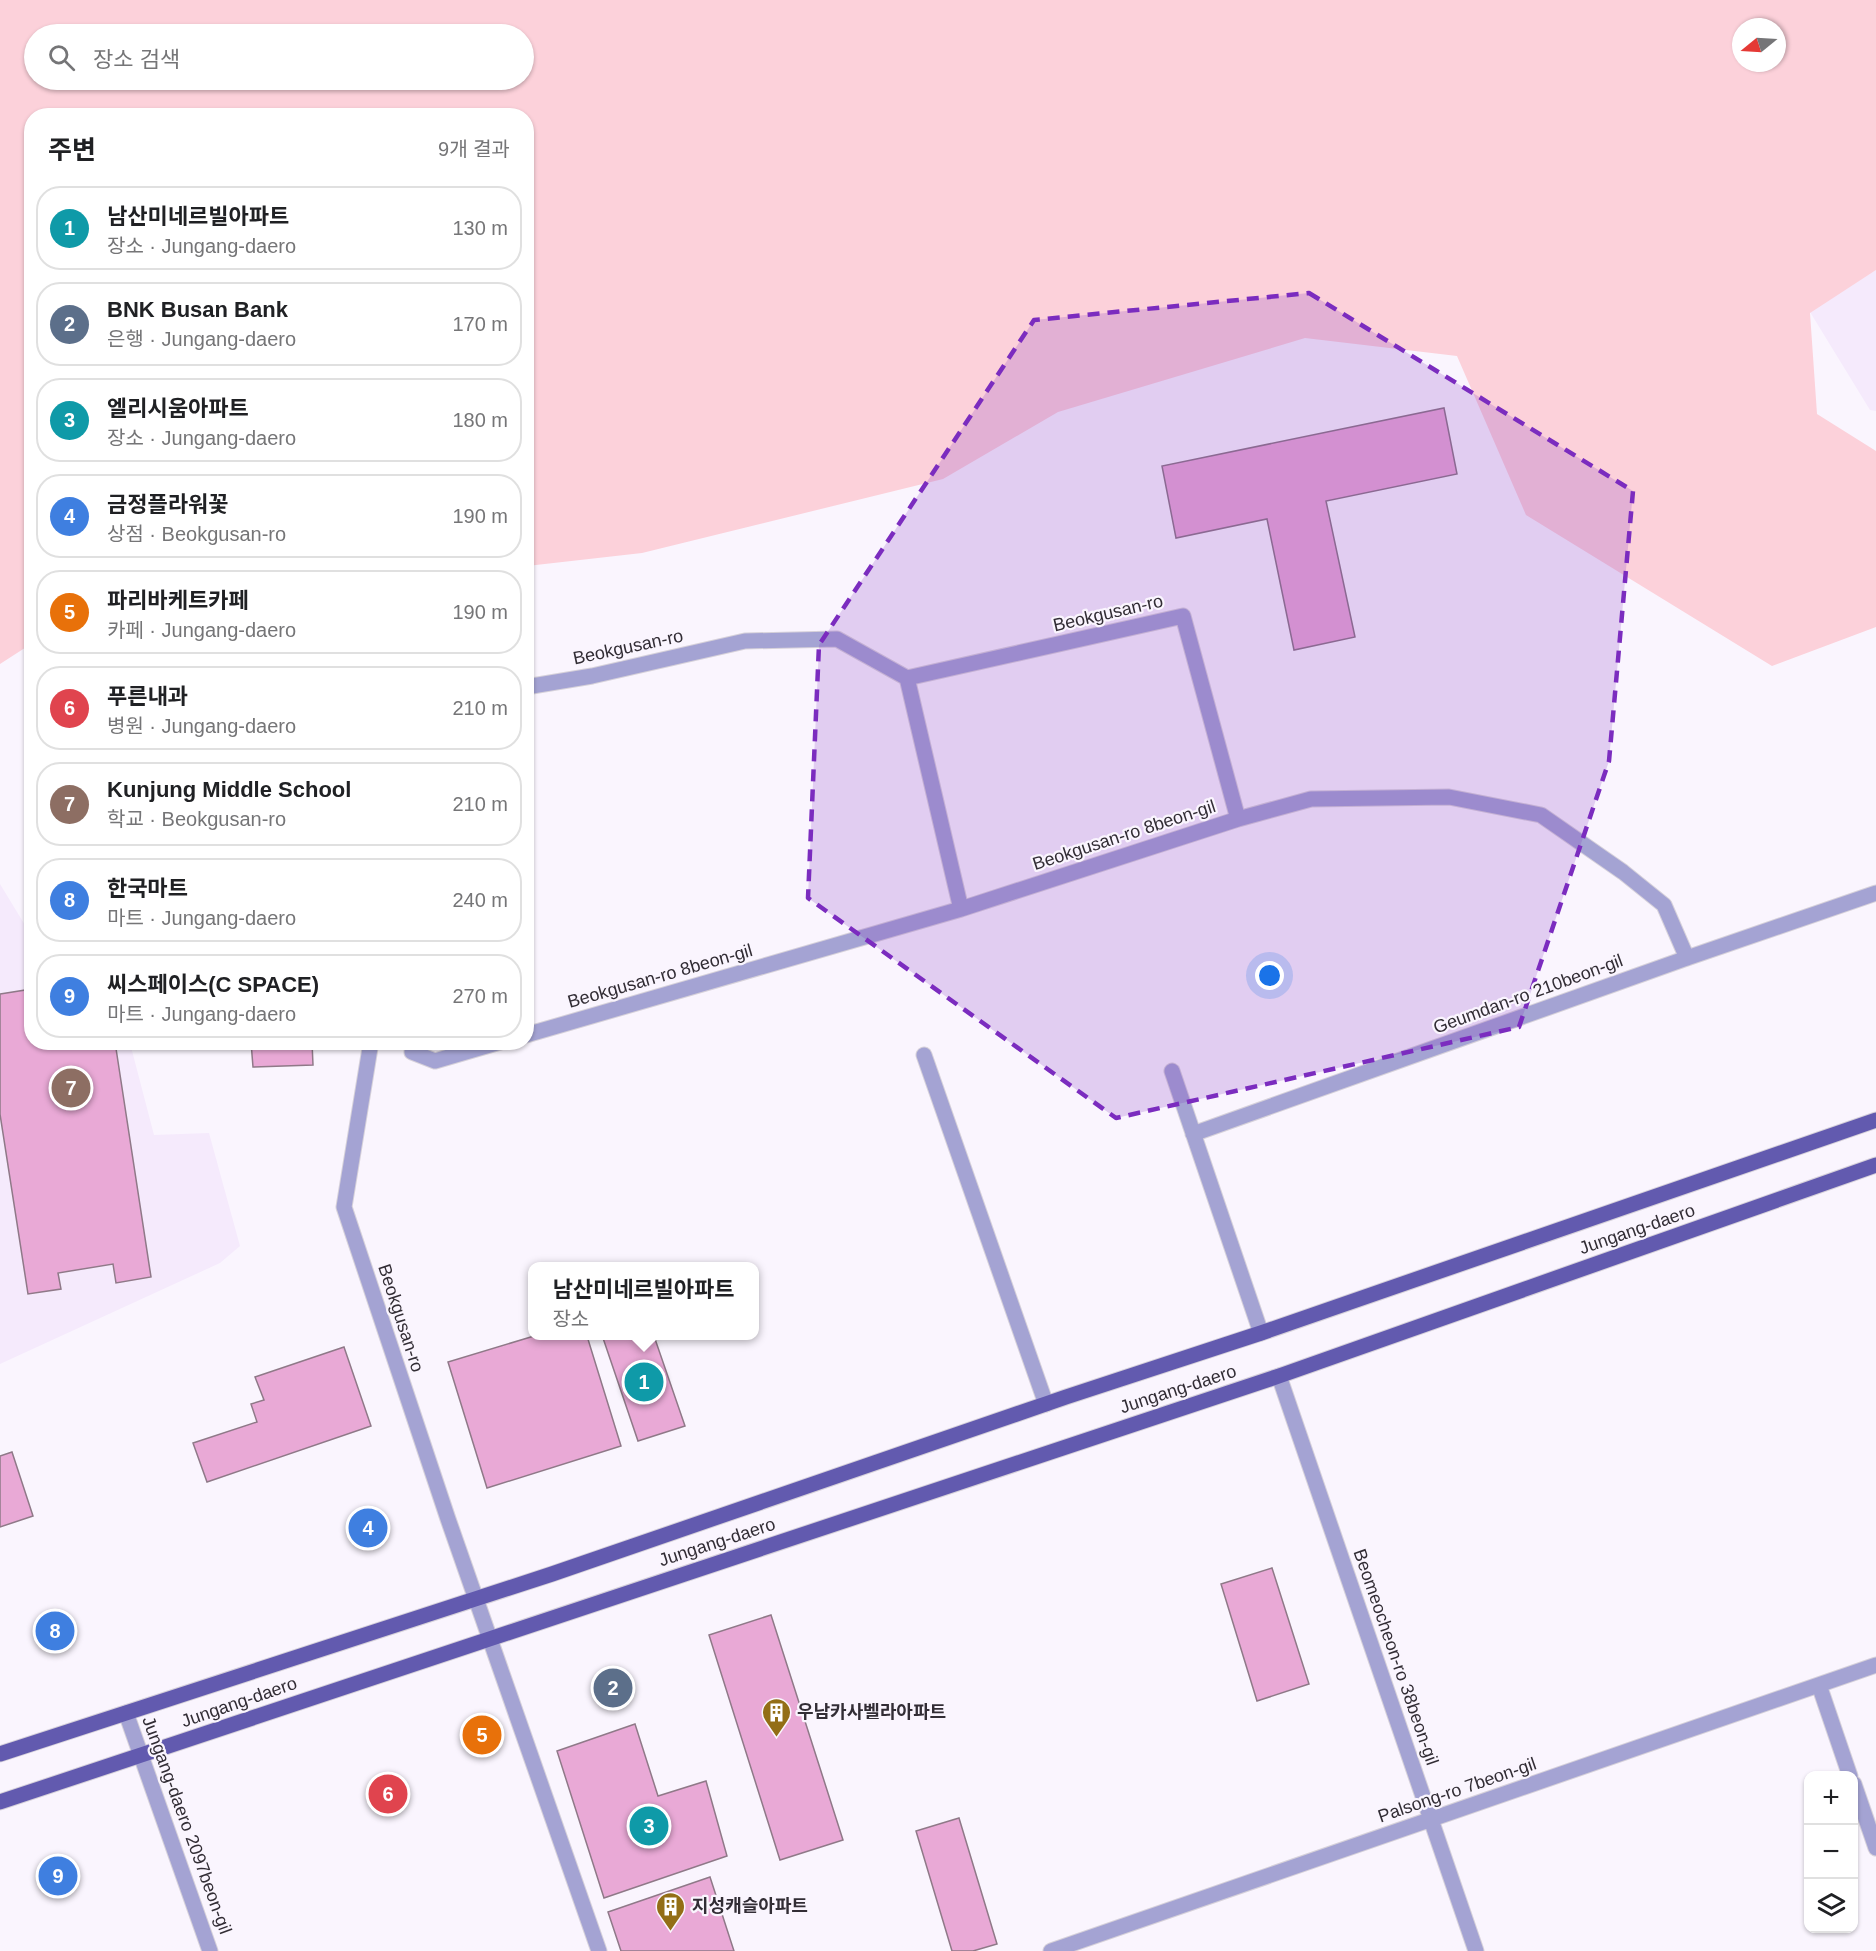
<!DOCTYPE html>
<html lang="ko">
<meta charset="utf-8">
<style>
body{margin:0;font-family:Helvetica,"Noto Sans KR",sans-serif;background:#f2f2f2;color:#202124}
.controls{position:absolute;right:18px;bottom:18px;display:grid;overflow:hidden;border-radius:12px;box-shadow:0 2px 4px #0004}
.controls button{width:54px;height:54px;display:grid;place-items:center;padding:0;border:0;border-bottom:2px solid #e0e0e0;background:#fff;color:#202124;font:30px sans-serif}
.compass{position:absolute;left:1732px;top:18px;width:54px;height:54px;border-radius:50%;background:#fff;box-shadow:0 2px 4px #0004;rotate:252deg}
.you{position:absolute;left:1270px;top:976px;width:21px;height:21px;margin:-15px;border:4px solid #fff;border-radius:50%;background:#1a73e8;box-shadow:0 0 0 9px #1a73e833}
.badge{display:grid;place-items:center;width:39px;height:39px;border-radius:50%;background:#7c3aed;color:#fff;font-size:20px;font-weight:700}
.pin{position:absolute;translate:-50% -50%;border:3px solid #fff;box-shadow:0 2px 6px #0006}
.popup{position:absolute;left:528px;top:1262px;width:231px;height:78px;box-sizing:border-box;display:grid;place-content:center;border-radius:12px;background:#fff;filter:drop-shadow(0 2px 4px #0005);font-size:20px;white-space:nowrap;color:#757577}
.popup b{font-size:22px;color:#202124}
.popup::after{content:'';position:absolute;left:50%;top:100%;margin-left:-12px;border:12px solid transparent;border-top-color:#fff}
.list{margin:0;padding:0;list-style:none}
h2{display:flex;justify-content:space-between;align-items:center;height:78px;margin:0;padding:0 24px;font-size:26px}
h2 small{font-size:20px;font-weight:400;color:#757577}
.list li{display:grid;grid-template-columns:39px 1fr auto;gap:18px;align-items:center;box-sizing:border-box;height:84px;margin:0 12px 12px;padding:0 12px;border:2px solid #e0e0e0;border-radius:24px}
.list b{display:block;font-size:22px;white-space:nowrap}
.list p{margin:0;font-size:20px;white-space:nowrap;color:#757577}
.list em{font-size:20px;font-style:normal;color:#757577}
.icon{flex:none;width:33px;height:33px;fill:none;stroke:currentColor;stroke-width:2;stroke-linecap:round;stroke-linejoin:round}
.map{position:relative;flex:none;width:1876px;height:1951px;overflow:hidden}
.search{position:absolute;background:#fff;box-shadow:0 2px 4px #0004;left:24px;top:24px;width:510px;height:66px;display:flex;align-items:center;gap:15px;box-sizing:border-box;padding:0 21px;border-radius:33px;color:#757577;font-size:22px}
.panel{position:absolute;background:#fff;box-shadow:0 2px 4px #0004;left:24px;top:108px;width:510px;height:942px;border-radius:24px}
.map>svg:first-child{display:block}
.built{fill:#f5eafc}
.green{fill:#fcd1da;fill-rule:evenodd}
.building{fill:#e9a9d6;stroke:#8f7988;stroke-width:1.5}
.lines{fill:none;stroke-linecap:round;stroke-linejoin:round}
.lane-casing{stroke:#d6d1da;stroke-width:17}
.street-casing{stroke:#d6d1da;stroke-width:17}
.primary-casing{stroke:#d6d1da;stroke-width:17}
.lane{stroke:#a4a3d3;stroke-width:15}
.street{stroke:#a4a3d3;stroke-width:15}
.primary{stroke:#625aaf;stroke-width:15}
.marked{fill:#7b2cbf;fill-opacity:0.2;stroke:#7b2cbf;stroke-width:4.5;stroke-dasharray:12 8;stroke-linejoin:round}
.labels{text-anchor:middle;stroke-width:4.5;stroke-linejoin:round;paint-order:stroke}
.street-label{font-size:18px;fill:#322d35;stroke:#faf5fe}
.poi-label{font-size:18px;font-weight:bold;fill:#322d35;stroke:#faf5fe;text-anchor:start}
</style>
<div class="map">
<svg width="1876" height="1951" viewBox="0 0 1876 1951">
<rect width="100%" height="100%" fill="#faf5fe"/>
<path class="built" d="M1876,270V411L1870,410L1810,312Z
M0,884L31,935L32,1042L130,1043L154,1135L209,1133L240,1246L220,1263L0,1364Z"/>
<path class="green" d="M0,0H1876V270L1810,313L1817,414L1876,451V627L1772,666L1526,515L1457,356L1305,338L1058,412L943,479L642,553L527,566L526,116H32L31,644L0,664ZM1741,27H1777V63H1741ZM34,34H524V80H34Z"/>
<path class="building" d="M1444,408L1457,474L1326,501L1355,637L1294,650L1267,519L1176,538L1162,466Z
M32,989V1042H115L151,1277L116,1283L113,1264L58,1273L61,1289L28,1294L0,1114V994Z
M251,1042H312L313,1065L253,1067Z
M534,1336H587L621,1446L487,1488L448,1362Z
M611,1336H654L685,1426L638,1441L603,1338Z
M344,1347L371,1426L207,1482L193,1443L257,1422L251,1404L264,1400L255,1377Z
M12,1452L33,1516L0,1527V1456Z
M1272,1568L1309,1684L1257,1701L1221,1584Z
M771,1615L843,1840L780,1860L709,1635Z
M635,1724L658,1796L706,1781L727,1856L604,1898L557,1751Z
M959,1818L997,1944L973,1951H952L916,1831Z
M710,1877L734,1951H621L608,1912Z"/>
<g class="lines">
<defs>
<path id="lane" d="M924,1055L1046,1404"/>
<path id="street" d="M907,678L1183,616L1238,819
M526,687L592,676L745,641L837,639L907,678L961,909
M526,1035L961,909L1238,819L1311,799L1449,797L1541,815L1623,872L1664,905L1687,958
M371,1042L344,1207L448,1519L599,1951
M413,1042L412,1052L435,1061L500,1042
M1172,1071L1261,1333
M1193,1134L1687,958L1876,893
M1279,1376L1476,1951
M1819,1685L1850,1776
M126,1713L210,1951
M1854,1784L1876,1848
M1051,1951L1876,1665"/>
<path id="primary" d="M0,1754L552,1574L1066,1397L1261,1333L1876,1120
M0,1802L1279,1376L1876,1165"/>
</defs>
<use href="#lane" class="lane-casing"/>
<use href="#street" class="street-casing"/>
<use href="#primary" class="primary-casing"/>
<use href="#lane" class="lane"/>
<use href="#street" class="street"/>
<use href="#primary" class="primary"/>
</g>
<path class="marked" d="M1309,293L1633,491L1609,761L1519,1027L1116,1118L808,898L819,645L1034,320Z"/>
<defs>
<symbol id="building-pin" viewBox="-11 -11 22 30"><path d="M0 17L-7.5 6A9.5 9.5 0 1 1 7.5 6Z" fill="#936e16" stroke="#faf5fe"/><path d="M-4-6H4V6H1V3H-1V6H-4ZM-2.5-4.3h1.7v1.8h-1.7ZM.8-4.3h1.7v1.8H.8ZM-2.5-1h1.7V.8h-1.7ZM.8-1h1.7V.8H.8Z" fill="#fff"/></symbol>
</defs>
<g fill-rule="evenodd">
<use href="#building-pin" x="760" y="1696" width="33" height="45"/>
<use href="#building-pin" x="654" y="1890" width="33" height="45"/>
</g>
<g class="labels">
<g class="street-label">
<text transform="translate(1108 613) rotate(-13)" y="6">Beokgusan-ro</text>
<text transform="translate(628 647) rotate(-12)" y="6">Beokgusan-ro</text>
<text transform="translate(1124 835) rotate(-18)" y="6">Beokgusan-ro 8beon-gil</text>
<text transform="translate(660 976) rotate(-16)" y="6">Beokgusan-ro 8beon-gil</text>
<text transform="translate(1528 994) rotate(-20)" y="6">Geumdan-ro 210beon-gil</text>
<text transform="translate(1637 1229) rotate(-19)" y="6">Jungang-daero</text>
<text transform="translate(401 1318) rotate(72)" y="6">Beokgusan-ro</text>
<text transform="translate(1178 1389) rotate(-18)" y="6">Jungang-daero</text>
<text transform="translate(717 1542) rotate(-18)" y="6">Jungang-daero</text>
<text transform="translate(1396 1657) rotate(71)" y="6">Beomeocheon-ro 38beon-gil</text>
<text transform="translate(239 1702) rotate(-19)" y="6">Jungang-daero</text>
<text transform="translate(1457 1790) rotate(-19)" y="6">Palsong-ro 7beon-gil</text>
<text transform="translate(187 1825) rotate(70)" y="6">Jungang-daero 2097beon-gil</text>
</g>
<g class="poi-label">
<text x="797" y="1718">우남카사벨라아파트</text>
<text x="692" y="1912">지성캐슬아파트</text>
</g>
</g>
</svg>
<div class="controls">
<button>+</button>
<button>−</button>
<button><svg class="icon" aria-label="layers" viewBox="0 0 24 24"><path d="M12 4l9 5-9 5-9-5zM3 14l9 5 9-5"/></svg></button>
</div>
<svg class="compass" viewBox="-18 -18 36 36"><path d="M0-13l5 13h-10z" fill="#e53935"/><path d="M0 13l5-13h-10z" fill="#757577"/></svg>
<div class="you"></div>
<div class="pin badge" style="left:644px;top:1382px;background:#0f9aa8">1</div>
<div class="popup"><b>남산미네르빌아파트</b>장소</div>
<div class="pin badge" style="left:613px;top:1688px;background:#5c6f8a">2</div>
<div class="pin badge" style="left:649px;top:1826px;background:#0f9aa8">3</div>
<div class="pin badge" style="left:368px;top:1528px;background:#3f7fe0">4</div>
<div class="pin badge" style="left:482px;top:1735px;background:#e8710a">5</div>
<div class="pin badge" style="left:388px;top:1794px;background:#e0444e">6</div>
<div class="pin badge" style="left:71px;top:1088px;background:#8d6e63">7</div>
<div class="pin badge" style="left:55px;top:1631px;background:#3f7fe0">8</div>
<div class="pin badge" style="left:58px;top:1876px;background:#3f7fe0">9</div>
<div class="search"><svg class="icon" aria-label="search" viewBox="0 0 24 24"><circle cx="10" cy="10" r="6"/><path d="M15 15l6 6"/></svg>장소 검색</div>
<section class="panel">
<h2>주변<small>9개 결과</small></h2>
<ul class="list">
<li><span class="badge" style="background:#0f9aa8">1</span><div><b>남산미네르빌아파트</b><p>장소 · Jungang-daero</p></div><em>130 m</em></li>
<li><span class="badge" style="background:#5c6f8a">2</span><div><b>BNK Busan Bank</b><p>은행 · Jungang-daero</p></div><em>170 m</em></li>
<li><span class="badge" style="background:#0f9aa8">3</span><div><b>엘리시움아파트</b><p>장소 · Jungang-daero</p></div><em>180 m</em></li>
<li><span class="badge" style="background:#3f7fe0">4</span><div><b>금정플라워꽃</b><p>상점 · Beokgusan-ro</p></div><em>190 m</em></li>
<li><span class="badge" style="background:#e8710a">5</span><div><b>파리바케트카페</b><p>카페 · Jungang-daero</p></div><em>190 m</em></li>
<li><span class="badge" style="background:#e0444e">6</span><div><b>푸른내과</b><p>병원 · Jungang-daero</p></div><em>210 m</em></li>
<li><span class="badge" style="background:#8d6e63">7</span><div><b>Kunjung Middle School</b><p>학교 · Beokgusan-ro</p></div><em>210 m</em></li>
<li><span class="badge" style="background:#3f7fe0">8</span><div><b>한국마트</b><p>마트 · Jungang-daero</p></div><em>240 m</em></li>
<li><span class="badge" style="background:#3f7fe0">9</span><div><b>씨스페이스(C SPACE)</b><p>마트 · Jungang-daero</p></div><em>270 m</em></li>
</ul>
</section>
</div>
